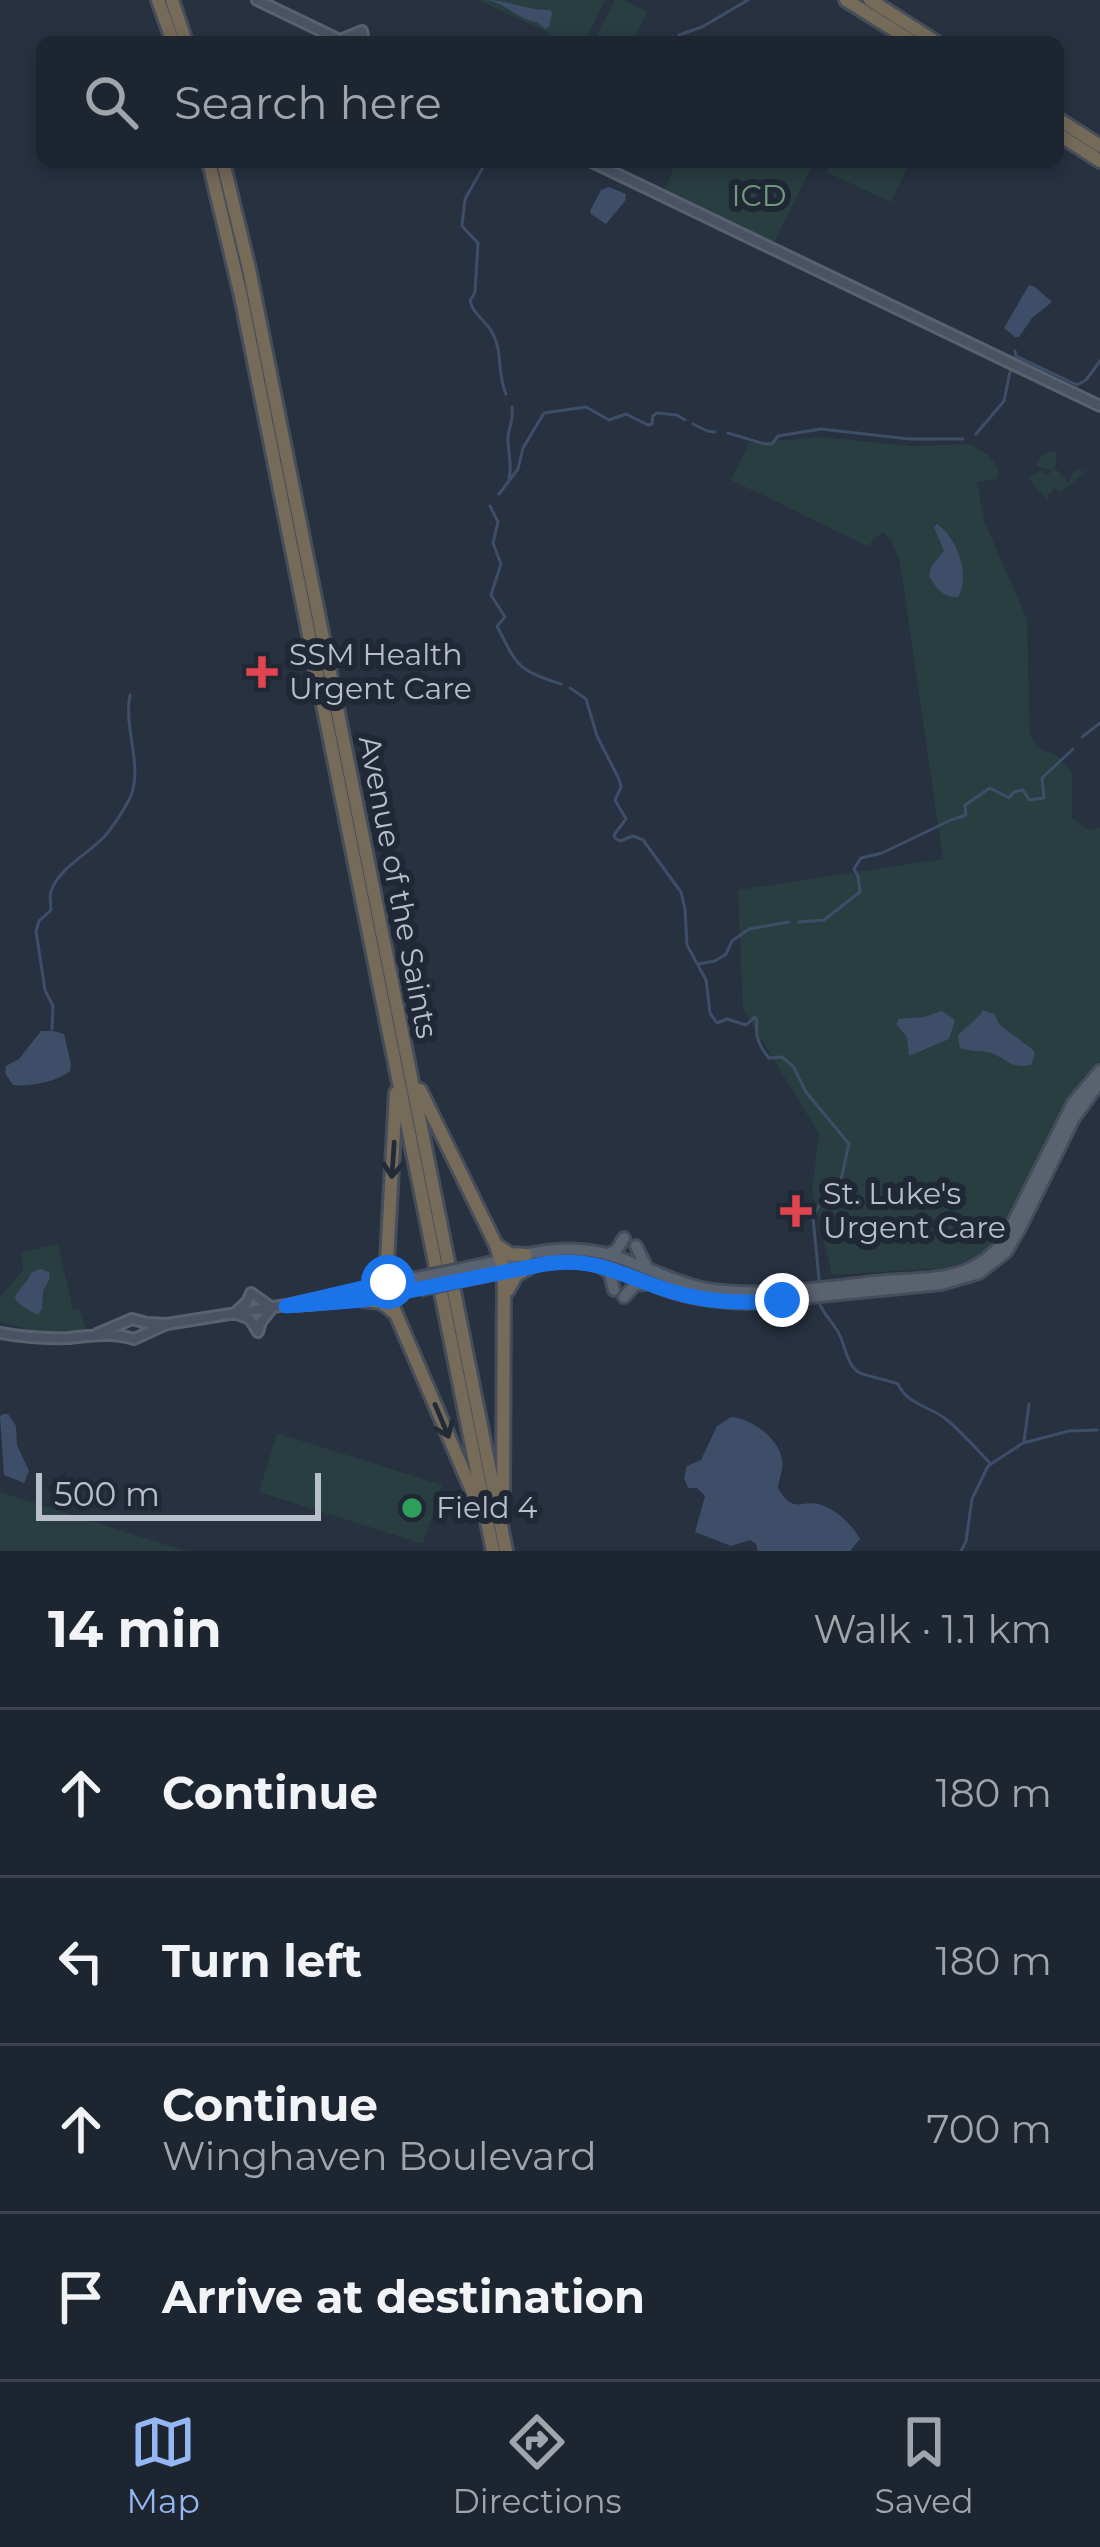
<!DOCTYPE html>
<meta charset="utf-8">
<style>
body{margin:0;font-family:Montserrat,sans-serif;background:#2a313c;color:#f1f3f6}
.scale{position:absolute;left:36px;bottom:30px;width:285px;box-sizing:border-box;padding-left:12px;border:6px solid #b8bfca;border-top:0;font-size:33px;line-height:42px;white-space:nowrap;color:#b8bfca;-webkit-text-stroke:9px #202836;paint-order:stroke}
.stop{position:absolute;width:36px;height:36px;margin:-27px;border:9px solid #1a73e8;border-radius:50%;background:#fff}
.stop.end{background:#1a73e8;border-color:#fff;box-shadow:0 3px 12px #0008}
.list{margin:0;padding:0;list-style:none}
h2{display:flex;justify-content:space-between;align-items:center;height:156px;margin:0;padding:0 48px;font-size:51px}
h2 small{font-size:39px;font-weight:400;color:#a0a5ab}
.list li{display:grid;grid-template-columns:78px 1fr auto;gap:36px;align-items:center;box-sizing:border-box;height:168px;padding:0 48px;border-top:3px solid #3b424c}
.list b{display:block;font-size:45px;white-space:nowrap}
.list p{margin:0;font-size:39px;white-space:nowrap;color:#a0a5ab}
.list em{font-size:39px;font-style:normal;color:#a0a5ab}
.icon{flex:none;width:66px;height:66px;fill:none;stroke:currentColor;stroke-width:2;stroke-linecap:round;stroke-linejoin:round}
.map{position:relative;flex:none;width:1100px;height:1551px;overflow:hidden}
.search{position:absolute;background:#1d2530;box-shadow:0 6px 18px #0003;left:36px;right:36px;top:36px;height:132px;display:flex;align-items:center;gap:30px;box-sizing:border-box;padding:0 42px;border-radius:18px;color:#a0a5ab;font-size:45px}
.sheet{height:828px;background:#1d2530}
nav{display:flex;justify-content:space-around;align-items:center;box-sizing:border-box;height:168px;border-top:3px solid #3b424c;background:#1d2530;font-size:33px;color:#a0a5ab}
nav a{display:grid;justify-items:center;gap:6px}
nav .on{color:#94b6f3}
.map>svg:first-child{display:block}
.green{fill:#293e41}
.water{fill:#3e4e68}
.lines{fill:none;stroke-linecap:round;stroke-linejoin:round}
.stream{stroke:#3e4e68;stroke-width:3}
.secondary-casing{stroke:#59616e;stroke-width:14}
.primary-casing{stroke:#454c5a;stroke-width:16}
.highway-casing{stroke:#464e5b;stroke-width:18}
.secondary{stroke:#4a5263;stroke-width:8}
.primary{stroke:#5a6270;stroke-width:10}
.highway{stroke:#766b59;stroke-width:12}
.primary-bridge-casing{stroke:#454c5a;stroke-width:16;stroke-linecap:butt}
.primary-bridge{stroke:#5a6270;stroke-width:10}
.oneway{stroke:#242b38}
.route{stroke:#1a73e8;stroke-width:15}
.health-dot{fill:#e0444e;stroke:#202836;stroke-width:4.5}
.leisure-dot{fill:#2e9e5b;stroke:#202836;stroke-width:4.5}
.labels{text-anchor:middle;stroke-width:12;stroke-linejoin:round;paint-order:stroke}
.park-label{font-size:30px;fill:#719a7b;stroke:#202836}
.poi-label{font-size:30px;fill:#b8bfca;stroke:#202836;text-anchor:start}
.street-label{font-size:30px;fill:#b8bfca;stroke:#202836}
</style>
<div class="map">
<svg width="1100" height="1551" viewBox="0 0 1100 1551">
<rect width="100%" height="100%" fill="#273140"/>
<path class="green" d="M478,0H605L585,42H548L551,34Z
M615,0H624L647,12L632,42H594Z
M676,162H814L774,242L665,189Z
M831,162H910L891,202L826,172Z
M820,437L911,446L970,444L989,456L998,468V479L977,482L985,523L1027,619L1030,734L1038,748L1056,755L1072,772V818L1089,830L1100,827V1066L1078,1088L1062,1113L994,1245L972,1259L946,1268L832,1275L812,1190L819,1134L743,1009L738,890L943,859L900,562L891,540L883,532L867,546L731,480L749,443Z
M1052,451L1057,453L1055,468L1069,483L1073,472L1079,470L1086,472L1060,493L1055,488L1048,495V501L1028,478L1040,470L1046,476L1052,471L1036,466L1042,455Z
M58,1244L73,1310L80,1309L86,1330L38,1332L0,1322V1297L23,1270L21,1252Z
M277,1433L442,1485L423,1544L259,1492Z
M0,1492L186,1551H0Z"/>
<path class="water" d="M487,0C509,0 528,11 550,10L552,13L549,27L545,29L537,22C519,20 505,3 487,0Z
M609,187L626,194L625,201L606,224L591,214L590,211L601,190Z
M1029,285L1035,287L1052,302L1032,318L1019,337H1015L1004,328Z
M937,524C957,537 971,576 958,597C945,599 935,587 929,576L931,567L944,551L934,527Z
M982,1010L994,1014L1000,1025L1033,1050L1035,1054L1031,1065C1010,1069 1008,1059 991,1053C982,1050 970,1052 960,1048L958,1035L981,1014Z
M942,1011L955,1020L949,1039L909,1056L907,1037L896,1024L899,1019L924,1017Z
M41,1031H53L64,1034L71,1064L70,1071C57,1082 29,1087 13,1085L5,1073L6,1066L19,1059Z
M40,1269L49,1272L50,1278L43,1291L42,1309L38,1315C0,1295 18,1299 32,1272Z
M3,1414H8L16,1426L17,1445L29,1471L24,1483L4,1475L0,1416Z
M731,1417C751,1418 778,1438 782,1459C784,1468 779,1479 778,1488C794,1516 801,1498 822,1505C838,1511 852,1525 860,1539L850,1551H758L756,1544L750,1540L731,1546L695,1532L705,1496L697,1488H688L684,1478L687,1466L701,1460L717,1426Z"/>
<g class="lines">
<path class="stream" d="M679,35L702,27L748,0
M666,42L667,39
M486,162L465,199L462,226L478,243L475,292L470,301C474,316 486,320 493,334C503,353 497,375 506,394
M1015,351L1016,356L1077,385L1086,380L1100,361
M693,424L707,431L715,432
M728,433L765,444H772L778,436L821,429L909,439H963
M976,434L1004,401L1010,372
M509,478C513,463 507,452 508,437C509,425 514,420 512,407
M499,494L518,469L523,448L544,413L586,407L609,420L626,414L648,425L652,424L653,416L657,413L677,415L685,420
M490,506L498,522L493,543L501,564L491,595L505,617L497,626C518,667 516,669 561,684
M570,688L586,699L597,736L619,779L621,787L615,800L626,819L614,835L615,838L620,841L633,836L643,840L681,892L685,909L687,945L706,980L710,1013L717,1023L727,1019L746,1025L755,1017L757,1021C755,1037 759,1046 769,1058L782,1057L793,1066L806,1092L849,1144L838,1193L832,1200L820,1204L813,1217L819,1279
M1082,737L1100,723
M799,922L824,920L860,892L858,876L854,869L861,858L882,853L951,820L966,815L965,805L990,788L1009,798L1014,792L1023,790L1029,800L1044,798L1042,778L1073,749
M698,964L715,961L726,954L732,941L749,929L789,922
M52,1029L53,1006L45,990L36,931L39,921L51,910C51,904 49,897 51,891C59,868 89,853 104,837C114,826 123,811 130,798C144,766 123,729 130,695
M820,1305C825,1315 831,1321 837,1330C845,1342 846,1366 860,1373C866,1376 888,1380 898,1384C908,1405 930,1406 947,1420C963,1433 977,1450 991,1464
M1024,1442L1029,1404
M961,1551L966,1541L972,1499L988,1466L1023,1443L1069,1431L1097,1430"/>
<defs>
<path id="secondary" d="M257,0L344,42
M340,40L362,31L364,42
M592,162L1100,406
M251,1293L272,1308L261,1322L258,1332L250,1319L235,1313L247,1302Z
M294,1306L344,1302L390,1294
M0,1333C22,1337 45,1339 67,1338C90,1336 112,1332 134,1339L167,1324
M97,1334L132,1319L147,1323L167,1324L286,1305L388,1283"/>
<path id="primary" d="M636,1246L646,1266
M607,1254L616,1251L624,1238
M601,1266L610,1274L614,1290
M471,1267C506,1260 544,1247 580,1250C623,1252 660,1279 702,1288C761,1299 825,1287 885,1281C911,1279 942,1280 967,1270C981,1264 993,1254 1003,1243L1073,1103L1100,1071
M473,1278C509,1271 548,1258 585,1262C610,1264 632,1277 656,1286C685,1298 716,1302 748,1303L941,1284L979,1273L1006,1252L1019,1230L1074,1118L1100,1082
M388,1283L416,1278
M624,1297L635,1285L645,1284"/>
<path id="highway" d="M158,0L173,42
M172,0L186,42
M846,0L913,42
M870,0L936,42
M1058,119L1100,146
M1058,134L1100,161
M209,162L241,296L493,1551
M223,162L249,269L506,1551
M420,1090L496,1245L504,1272L503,1501
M396,1093L387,1261L393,1307L478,1505
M496,1245L510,1254L526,1255
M508,1290L516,1275L532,1266
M363,1300L381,1302L395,1313"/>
</defs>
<use href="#secondary" class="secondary-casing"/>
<use href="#primary" class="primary-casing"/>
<use href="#highway" class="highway-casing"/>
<use href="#secondary" class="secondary"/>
<use href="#primary" class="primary"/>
<use href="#highway" class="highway"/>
<defs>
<path id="primary-bridge" d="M416,1278L471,1267
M419,1290L473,1278"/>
</defs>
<use href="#primary-bridge" class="primary-bridge-casing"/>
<use href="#primary-bridge" class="primary-bridge"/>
</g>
<defs><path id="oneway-shaft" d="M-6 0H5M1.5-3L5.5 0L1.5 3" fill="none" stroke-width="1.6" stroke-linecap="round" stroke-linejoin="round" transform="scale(3)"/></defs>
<g class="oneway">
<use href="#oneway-shaft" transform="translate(393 1160) rotate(94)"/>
<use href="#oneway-shaft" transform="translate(442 1421) rotate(67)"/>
</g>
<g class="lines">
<path class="route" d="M388,1282L286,1306L363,1300L545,1264C597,1256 624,1277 670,1291C707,1303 744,1304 782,1300"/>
</g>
<g class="health-dot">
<path d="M256 654h12v12h12v12h-12v12h-12v-12h-12v-12h12z"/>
<path d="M790 1193h12v12h12v12h-12v12h-12v-12h-12v-12h12z"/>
</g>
<circle class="leisure-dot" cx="412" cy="1508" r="12"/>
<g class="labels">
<g class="park-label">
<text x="759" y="206">ICD</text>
</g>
<g class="poi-label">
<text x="289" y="665">SSM Health<tspan x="289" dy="34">Urgent Care</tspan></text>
<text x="823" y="1204">St. Luke's<tspan x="823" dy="34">Urgent Care</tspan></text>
<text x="436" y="1518">Field 4</text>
</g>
<g class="street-label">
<text transform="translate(398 887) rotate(79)" y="10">Avenue of the Saints</text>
</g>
</g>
</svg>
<div class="scale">500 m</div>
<div class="stop" style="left:388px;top:1282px"></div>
<div class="stop end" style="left:782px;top:1300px"></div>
<div class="search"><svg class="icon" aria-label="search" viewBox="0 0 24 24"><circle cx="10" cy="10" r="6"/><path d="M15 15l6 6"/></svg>Search here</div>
</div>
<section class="sheet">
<h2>14 min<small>Walk · 1.1 km</small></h2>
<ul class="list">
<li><svg class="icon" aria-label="ahead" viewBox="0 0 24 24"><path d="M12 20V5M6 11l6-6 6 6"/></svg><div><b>Continue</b></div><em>180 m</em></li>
<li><svg class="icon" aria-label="left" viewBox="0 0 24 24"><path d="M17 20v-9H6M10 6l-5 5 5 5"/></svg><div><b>Turn left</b></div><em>180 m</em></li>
<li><svg class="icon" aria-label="ahead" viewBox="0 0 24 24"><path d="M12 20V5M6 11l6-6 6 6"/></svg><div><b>Continue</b><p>Winghaven Boulevard</p></div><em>700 m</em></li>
<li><svg class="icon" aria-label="arrive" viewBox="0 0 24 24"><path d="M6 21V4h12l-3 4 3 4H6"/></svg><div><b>Arrive at destination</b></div></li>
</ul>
</section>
<nav>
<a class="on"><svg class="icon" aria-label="map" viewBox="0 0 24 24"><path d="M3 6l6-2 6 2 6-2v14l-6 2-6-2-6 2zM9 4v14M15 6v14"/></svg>Map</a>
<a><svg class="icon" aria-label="directions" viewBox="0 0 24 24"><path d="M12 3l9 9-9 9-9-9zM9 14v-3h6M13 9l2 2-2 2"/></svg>Directions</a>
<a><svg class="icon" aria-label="saved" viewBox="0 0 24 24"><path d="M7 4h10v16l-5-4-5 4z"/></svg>Saved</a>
</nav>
